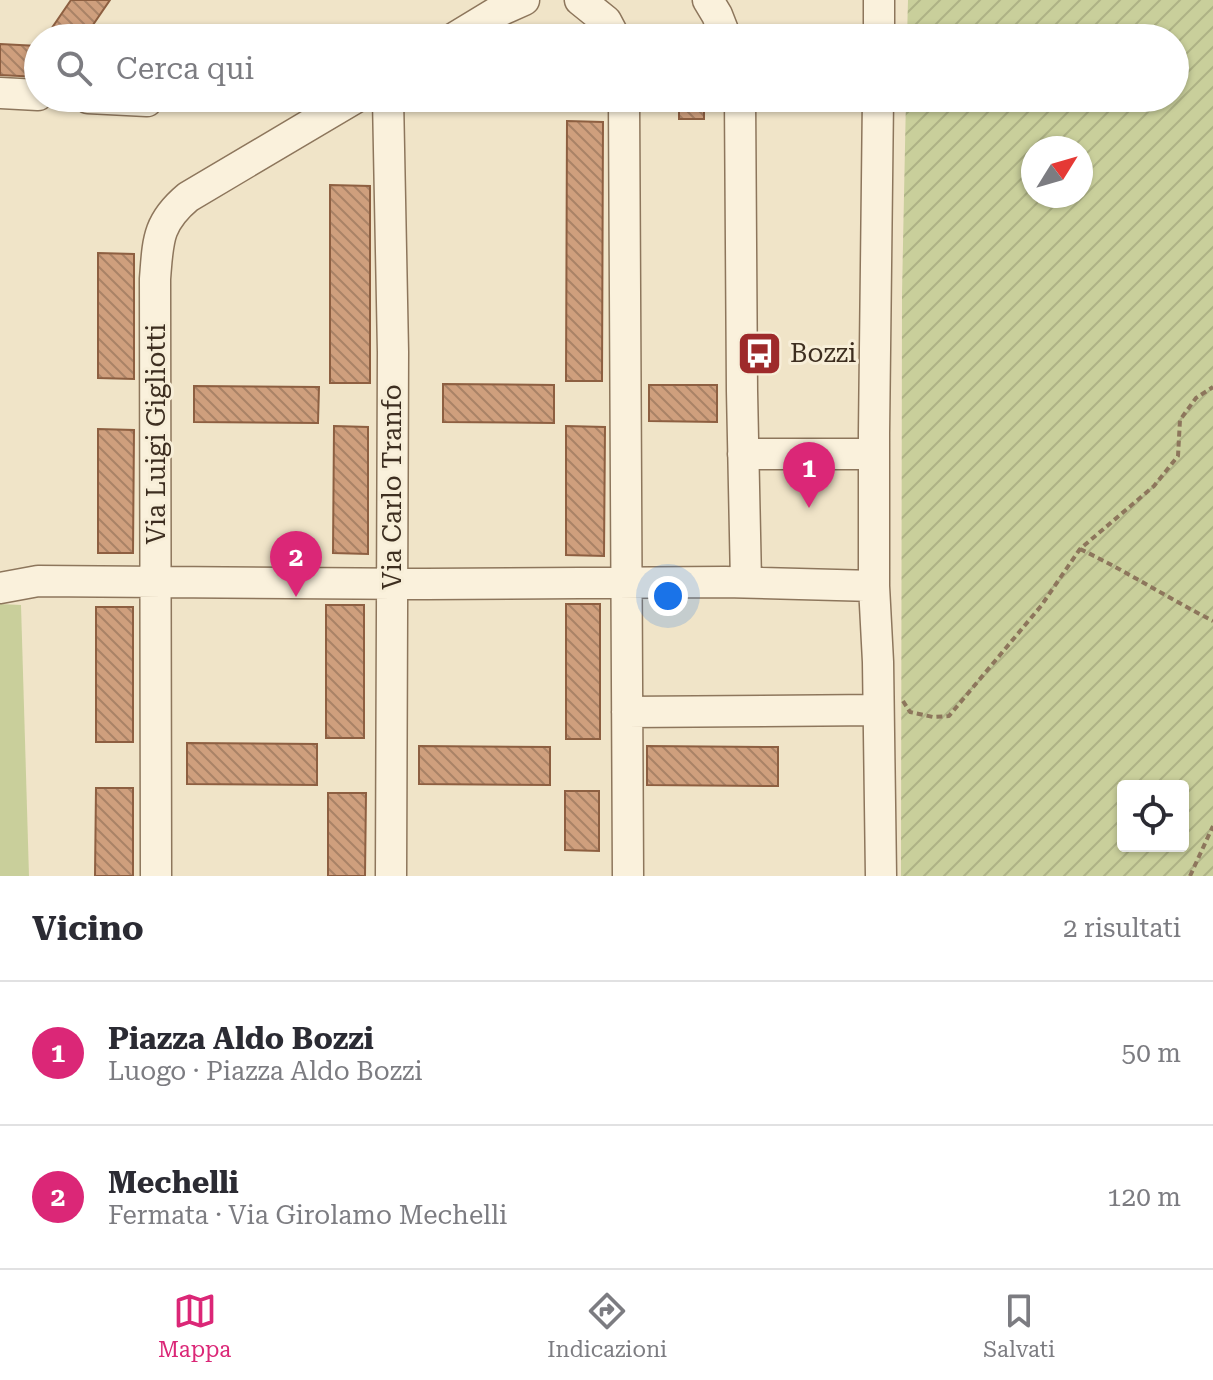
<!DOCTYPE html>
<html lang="it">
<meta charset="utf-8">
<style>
body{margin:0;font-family:"Roboto Serif",serif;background:#f2f2f3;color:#2b2b33}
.controls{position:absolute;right:24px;bottom:24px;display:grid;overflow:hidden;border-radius:8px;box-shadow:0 2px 6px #0004}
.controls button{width:72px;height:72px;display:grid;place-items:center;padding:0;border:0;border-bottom:2px solid #e1e1e2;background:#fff;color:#2b2b33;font:40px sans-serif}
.compass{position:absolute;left:1021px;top:136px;width:72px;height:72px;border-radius:50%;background:#fff;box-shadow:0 2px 6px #0004;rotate:53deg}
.you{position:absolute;left:668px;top:596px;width:28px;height:28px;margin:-20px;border:6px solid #fff;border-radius:50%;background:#1a73e8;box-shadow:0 0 0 12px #1a73e833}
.badge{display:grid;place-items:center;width:52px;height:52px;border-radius:50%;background:#db2777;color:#fff;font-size:26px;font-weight:700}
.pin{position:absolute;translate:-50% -66px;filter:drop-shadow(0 2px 4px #0008)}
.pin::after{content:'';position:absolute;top:42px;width:28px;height:24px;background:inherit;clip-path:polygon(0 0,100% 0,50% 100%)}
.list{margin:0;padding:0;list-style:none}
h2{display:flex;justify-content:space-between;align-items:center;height:104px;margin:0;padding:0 32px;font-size:34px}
h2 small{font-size:26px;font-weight:400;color:#7c7c81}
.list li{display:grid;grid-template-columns:52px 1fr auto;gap:24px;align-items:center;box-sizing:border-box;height:144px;padding:0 32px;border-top:2px solid #e1e1e2}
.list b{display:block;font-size:30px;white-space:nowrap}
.list p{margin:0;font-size:26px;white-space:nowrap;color:#7c7c81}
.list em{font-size:26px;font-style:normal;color:#7c7c81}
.icon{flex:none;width:44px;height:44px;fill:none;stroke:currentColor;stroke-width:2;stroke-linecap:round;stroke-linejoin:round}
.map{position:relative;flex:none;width:1213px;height:876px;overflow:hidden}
.search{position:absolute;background:#fff;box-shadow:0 2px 6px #0004;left:24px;right:24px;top:24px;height:88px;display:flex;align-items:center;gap:20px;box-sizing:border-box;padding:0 28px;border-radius:44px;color:#7c7c81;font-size:30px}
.sheet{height:392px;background:#fff}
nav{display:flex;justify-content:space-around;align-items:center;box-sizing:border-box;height:112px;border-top:2px solid #e1e1e2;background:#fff;font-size:22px;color:#7c7c81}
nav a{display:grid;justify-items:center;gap:4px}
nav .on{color:#db2777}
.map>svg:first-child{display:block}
.green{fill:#c9cf9b}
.garden{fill:url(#garden-furrows);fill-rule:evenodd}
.building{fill:url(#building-back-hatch);stroke:#8d5f41;stroke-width:2}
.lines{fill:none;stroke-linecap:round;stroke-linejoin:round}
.minor-casing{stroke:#8d765c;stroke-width:33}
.path{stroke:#8d765c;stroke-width:4;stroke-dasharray:6 4;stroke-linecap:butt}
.minor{stroke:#faf1dc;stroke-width:30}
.labels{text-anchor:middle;stroke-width:6;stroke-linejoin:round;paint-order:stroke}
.poi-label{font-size:26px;fill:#3d2e20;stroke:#f7eed8;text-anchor:start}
.street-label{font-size:26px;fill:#3d2e20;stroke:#f7eed8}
</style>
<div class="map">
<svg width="1213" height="876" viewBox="0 0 1213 876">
<defs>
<pattern id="garden-furrows" width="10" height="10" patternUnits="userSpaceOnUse" patternTransform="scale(2)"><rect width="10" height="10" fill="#c9cf9b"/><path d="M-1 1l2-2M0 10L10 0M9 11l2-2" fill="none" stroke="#aeb285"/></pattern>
<pattern id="building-back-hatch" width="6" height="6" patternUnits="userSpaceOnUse" patternTransform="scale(2)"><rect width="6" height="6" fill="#cf9f7d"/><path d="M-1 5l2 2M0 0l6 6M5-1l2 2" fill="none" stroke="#a98266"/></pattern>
</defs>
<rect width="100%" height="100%" fill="#f0e4c8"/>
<path class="green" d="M0,604L21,605L29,876H0Z"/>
<path class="garden" d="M908,0H1213V876H901L902,293L906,98H1175V38H907ZM1033,148H1081V196H1033ZM1123,786H1183V846H1123Z"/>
<path class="building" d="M71,0H110L84,38H45Z
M0,44L38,46V77L0,75Z
M679,102L704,103V119H679Z
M567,121L603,122L602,381H566Z
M330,185L370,186V383H330Z
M98,253L134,254V379L98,378Z
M443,384L554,385V423L443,422Z
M649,385H717V422L649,421Z
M194,386L319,387L318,423L194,422Z
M334,426L368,427V554L333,553Z
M566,426L605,427L604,556L566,555Z
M98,429L134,430L133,553H98Z
M566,604H600V739H566Z
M326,605H364V738H326Z
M96,607H133V742H96Z
M187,743L317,744V785L187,784Z
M419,746L550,747V785L419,784Z
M647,746L778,747V786L647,785Z
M96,788H133V876H95Z
M565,791H599V851L565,850Z
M328,793H366L365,876H328Z"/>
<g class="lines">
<defs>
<path id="minor" d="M580,0L606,21L615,38
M708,0L717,15L726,38
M454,38L497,12L524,0
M879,38V0
M0,93L38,95
M88,98L147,101
M388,98L393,352L391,876
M624,98L628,876
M740,98L742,391L746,582
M878,98L874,433V586L878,662L881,876
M743,454H874
M0,588L38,581L426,584L725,582L874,586
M627,712L878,710
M156,876L155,279C158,241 157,223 188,197L355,98"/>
</defs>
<use href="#minor" class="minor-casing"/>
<path class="path" d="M1080,549C1126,571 1168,598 1213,621
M903,701L910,712L933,717L949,716L1041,606L1080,549L1154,486L1178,456L1180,420L1196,398L1213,387
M1190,876L1213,826"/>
<use href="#minor" class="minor"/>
</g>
<defs>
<symbol id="bus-square" viewBox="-11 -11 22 22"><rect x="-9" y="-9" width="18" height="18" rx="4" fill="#9e2a2b" stroke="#f7eed8"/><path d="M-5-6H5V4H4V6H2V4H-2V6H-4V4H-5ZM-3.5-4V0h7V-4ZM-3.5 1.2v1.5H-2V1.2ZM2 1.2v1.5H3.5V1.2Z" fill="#fff"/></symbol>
</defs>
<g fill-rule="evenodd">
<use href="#bus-square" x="734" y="328" width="51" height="51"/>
</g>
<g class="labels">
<g class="poi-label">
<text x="790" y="362">Bozzi</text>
</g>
<g class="street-label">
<text transform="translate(156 434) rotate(-90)" y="9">Via Luigi Gigliotti</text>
<text transform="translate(392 487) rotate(-90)" y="9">Via Carlo Tranfo</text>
</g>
</g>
</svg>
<div class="controls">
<button><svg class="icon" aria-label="locate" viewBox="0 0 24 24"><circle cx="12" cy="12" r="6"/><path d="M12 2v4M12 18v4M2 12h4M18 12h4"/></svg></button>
</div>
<svg class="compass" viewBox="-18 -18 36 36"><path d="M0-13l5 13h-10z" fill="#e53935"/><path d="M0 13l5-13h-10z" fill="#7c7c81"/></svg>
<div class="you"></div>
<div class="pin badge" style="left:809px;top:508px">1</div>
<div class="pin badge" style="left:296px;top:597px">2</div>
<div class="search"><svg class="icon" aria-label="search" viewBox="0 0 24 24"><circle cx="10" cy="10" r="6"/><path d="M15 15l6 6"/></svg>Cerca qui</div>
</div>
<section class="sheet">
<h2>Vicino<small>2 risultati</small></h2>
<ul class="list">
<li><span class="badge">1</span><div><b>Piazza Aldo Bozzi</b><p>Luogo · Piazza Aldo Bozzi</p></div><em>50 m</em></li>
<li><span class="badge">2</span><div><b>Mechelli</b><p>Fermata · Via Girolamo Mechelli</p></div><em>120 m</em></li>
</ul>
</section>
<nav>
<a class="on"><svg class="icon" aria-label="map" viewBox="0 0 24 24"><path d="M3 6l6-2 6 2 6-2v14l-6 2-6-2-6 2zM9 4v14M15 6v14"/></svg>Mappa</a>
<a><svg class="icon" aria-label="directions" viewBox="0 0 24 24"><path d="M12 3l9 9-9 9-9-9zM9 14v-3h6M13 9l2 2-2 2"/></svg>Indicazioni</a>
<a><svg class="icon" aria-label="saved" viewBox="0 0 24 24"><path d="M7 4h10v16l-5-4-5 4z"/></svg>Salvati</a>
</nav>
